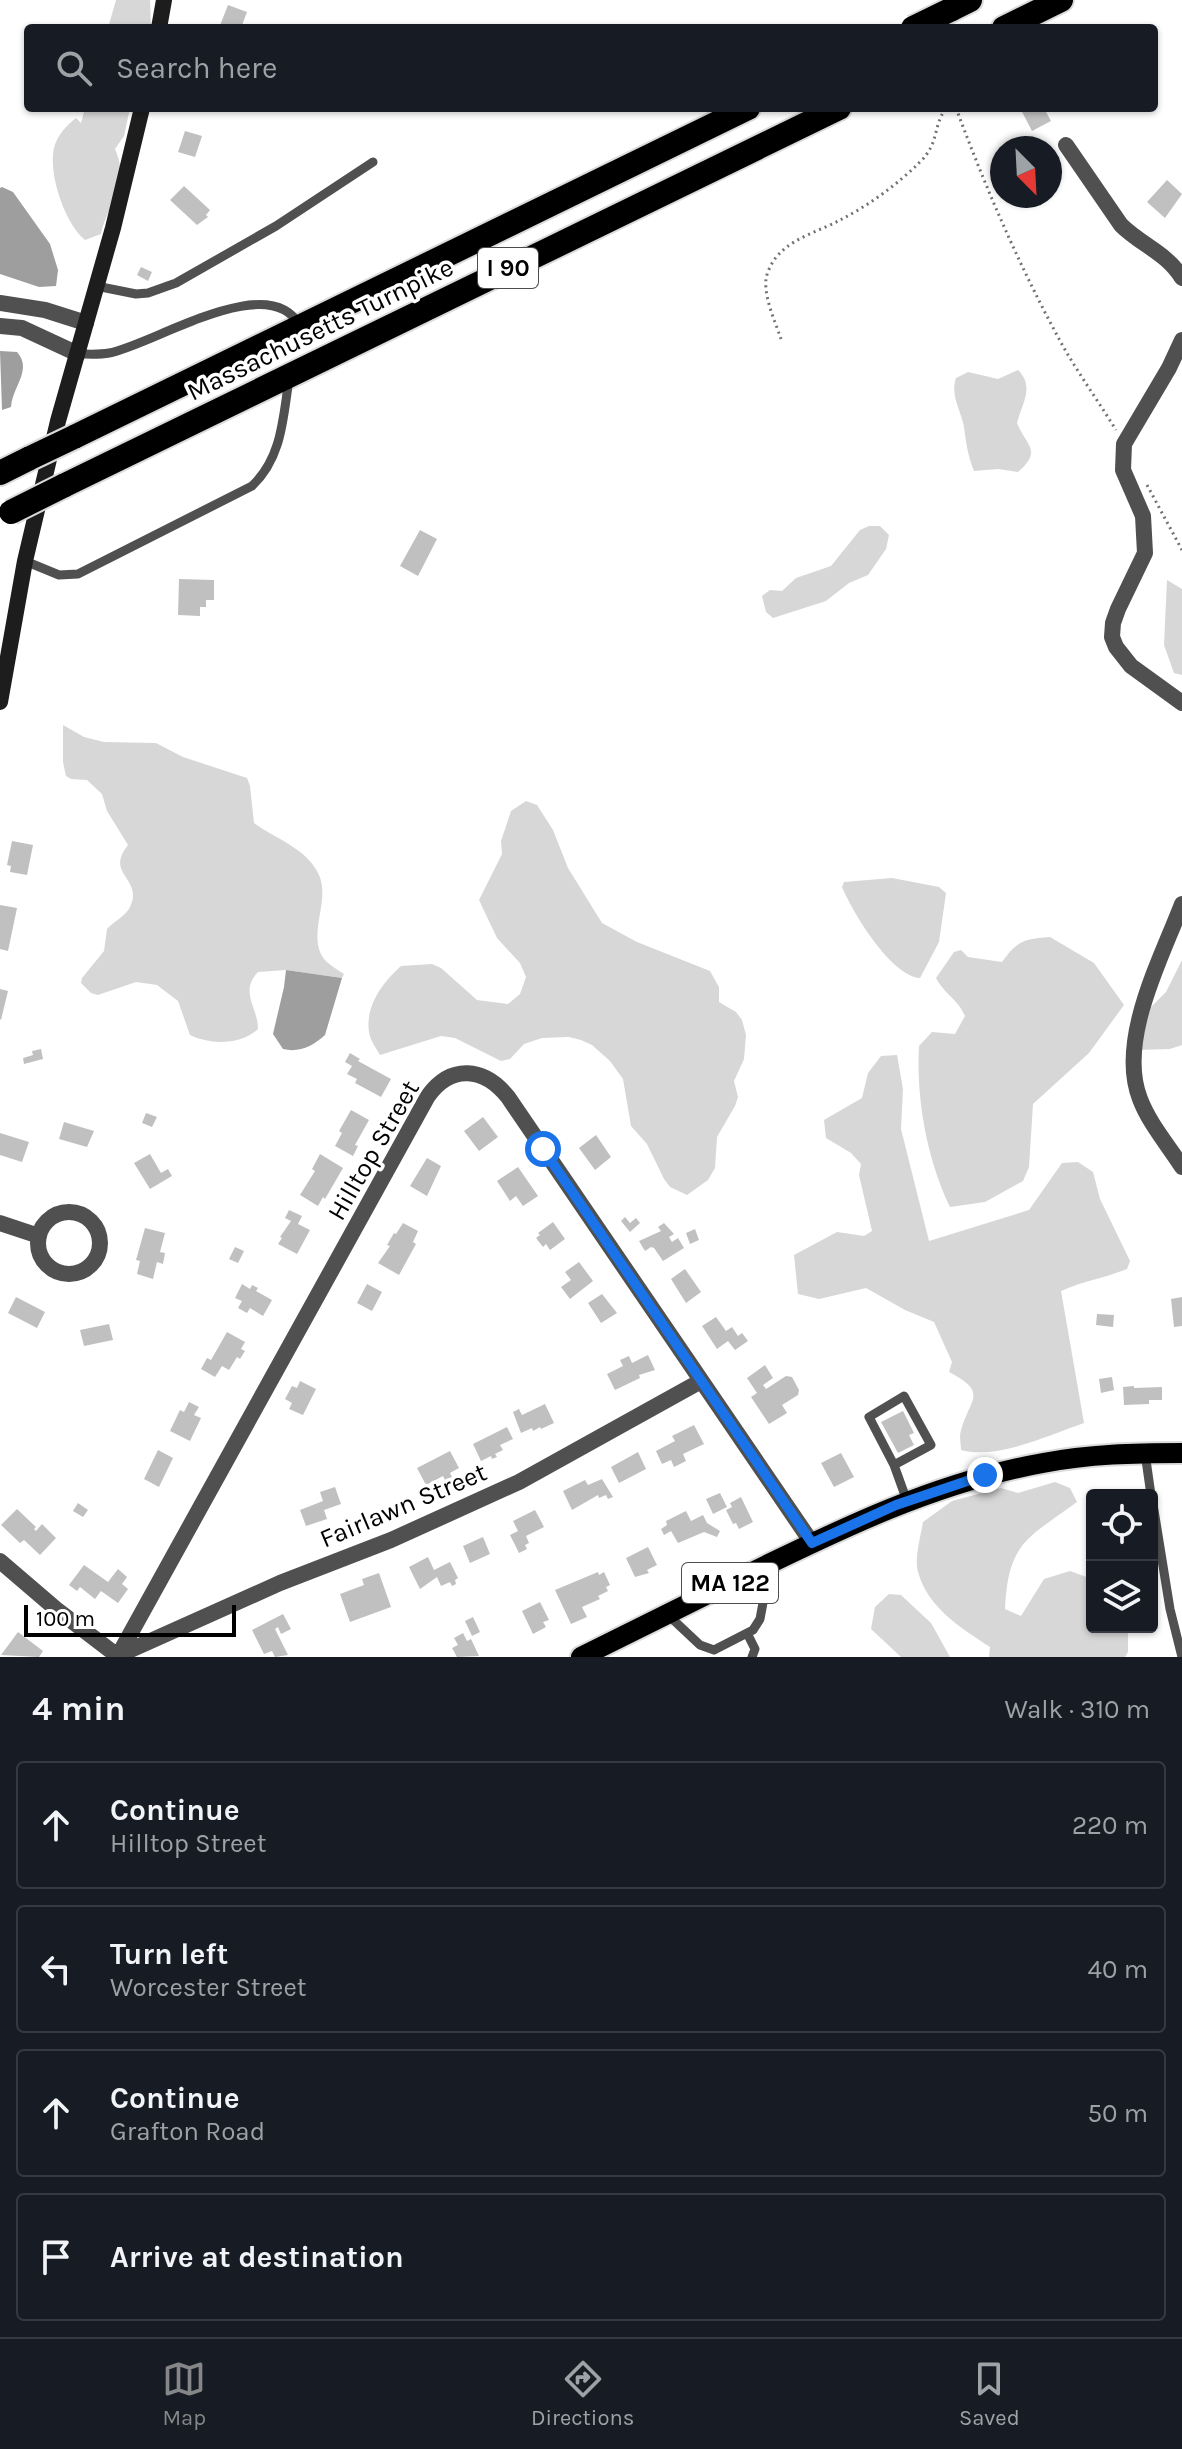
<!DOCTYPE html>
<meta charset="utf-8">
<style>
body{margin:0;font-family:Karla,sans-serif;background:#242831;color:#f1f3f6}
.controls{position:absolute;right:24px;bottom:24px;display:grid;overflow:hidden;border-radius:8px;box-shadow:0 2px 6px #0004}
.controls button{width:72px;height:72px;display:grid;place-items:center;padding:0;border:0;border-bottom:2px solid #363941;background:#171b24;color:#f1f3f6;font:40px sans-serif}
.compass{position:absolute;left:990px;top:136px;width:72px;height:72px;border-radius:50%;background:#171b24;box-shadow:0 2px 6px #0004;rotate:156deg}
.scale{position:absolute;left:24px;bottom:20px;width:212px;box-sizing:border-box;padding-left:8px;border:4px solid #000;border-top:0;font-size:22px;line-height:28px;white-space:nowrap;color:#000;-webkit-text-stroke:6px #fff;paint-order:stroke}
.stop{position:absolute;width:24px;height:24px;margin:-18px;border:6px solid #1a73e8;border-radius:50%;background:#fff}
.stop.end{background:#1a73e8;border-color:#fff;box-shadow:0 2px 8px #0008}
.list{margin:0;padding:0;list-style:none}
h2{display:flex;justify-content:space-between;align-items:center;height:104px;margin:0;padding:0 32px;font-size:34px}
h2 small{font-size:26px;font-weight:400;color:#9ea1a6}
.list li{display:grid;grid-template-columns:52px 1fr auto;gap:24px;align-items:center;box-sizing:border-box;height:128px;margin:0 16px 16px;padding:0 16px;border:2px solid #363941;border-radius:8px}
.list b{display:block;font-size:30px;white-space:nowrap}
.list p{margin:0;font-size:26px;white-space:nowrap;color:#9ea1a6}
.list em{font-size:26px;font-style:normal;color:#9ea1a6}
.icon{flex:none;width:44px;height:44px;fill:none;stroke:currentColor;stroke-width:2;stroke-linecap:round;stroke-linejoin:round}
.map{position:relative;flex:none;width:1182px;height:1657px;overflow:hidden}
.search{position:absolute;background:#171b24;box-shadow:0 2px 6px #0004;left:24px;right:24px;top:24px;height:88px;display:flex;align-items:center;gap:20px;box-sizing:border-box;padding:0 28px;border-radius:8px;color:#9ea1a6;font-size:30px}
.sheet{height:680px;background:#171b24}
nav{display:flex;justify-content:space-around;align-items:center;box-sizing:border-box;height:112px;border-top:2px solid #363941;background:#171b24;font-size:22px;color:#9ea1a6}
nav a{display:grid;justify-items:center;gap:4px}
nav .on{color:#858687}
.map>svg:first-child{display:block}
.green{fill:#d7d7d7}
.water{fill:#9e9e9e}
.building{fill:#c0c0c0}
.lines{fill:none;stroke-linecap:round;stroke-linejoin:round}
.primary-casing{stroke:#dbdbdb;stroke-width:24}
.highway-casing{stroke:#dbdbdb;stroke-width:28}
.path{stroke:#727272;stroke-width:3;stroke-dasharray:2 4;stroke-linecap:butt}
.lane{stroke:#505050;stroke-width:9}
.street{stroke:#505050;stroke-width:16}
.secondary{stroke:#1d1d1d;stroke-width:16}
.primary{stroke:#000;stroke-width:20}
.highway{stroke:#000;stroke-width:24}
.highway-bridge-casing{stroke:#dbdbdb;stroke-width:28;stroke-linecap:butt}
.highway-bridge{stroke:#000;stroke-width:24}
.route{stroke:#1a73e8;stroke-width:10}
.labels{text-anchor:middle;stroke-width:7;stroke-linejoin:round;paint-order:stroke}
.shield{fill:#fff;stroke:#4c4c4c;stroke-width:2}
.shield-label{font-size:24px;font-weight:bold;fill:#000}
.street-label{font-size:26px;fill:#000;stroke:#fff}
</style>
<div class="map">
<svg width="1182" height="1657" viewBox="0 0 1182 1657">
<rect width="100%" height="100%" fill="#fff"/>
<path class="green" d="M116,0H150L151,28H108Z
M85,108H130L124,136L115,149C131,186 108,202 101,234L85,240C65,224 48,174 54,148C57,135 67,125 76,118L81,123Z
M1018,370C1035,387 1022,403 1017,423C1026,446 1043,450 1018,472L998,469L974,471C968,456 966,443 964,427C961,410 950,396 956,378L968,372L998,379Z
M869,526H880L889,535L886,549L868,575L849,583L826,601L773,618L766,612L762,596L770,590L782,591L796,578L831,566L860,530Z
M1167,580L1182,589V675L1174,673L1164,645Z
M63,725L84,737L104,742L156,743L183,757L247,778L250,786L254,823C274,838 306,848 318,873C332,899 306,935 324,959C329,965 338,970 344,974L342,978L286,970L258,972C239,992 258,1007 258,1029C241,1045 210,1045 190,1035L178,1001L157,985L136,982L98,995L91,993L81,983L82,978L104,951L107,929C114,921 126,916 130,907C144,878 104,875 128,845L107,811L102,794L87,780L71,779L66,776L63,762Z
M526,801L537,805L553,830L568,868L602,923L637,942L710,971L719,987V1002L736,1012L742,1020L746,1035L744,1059L734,1081L738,1097L735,1106L717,1137L715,1168L708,1180L687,1195L670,1187L664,1179L647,1144L631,1126L623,1079L610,1061L592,1045L581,1040L569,1037L542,1038L524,1044L510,1059L501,1061L455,1038L441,1036L380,1055C376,1048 370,1040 369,1032C365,1006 383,982 401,966L432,964L441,968L477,1000L508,1004L520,994L526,977L520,963L497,938L479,900L502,854L501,841L511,811Z
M892,878L939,887L946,893L939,942L920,978C891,976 853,913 842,887L844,882Z
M1050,937L1094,963L1124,1005L1089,1053L1033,1104L1029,1167L1023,1181L985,1202L950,1207C927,1159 916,1099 919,1046L932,1032L955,1034L965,1016C957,998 945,995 936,978L954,952L961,950L968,957L1002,962C1018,940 1024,939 1050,937Z
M1182,960V1045L1170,1049L1137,1050L1145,1013L1166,992Z
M897,1055L903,1089L901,1129L929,1241L1029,1210L1062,1163L1078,1162L1093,1172L1100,1199L1130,1261L1127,1269C1105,1278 1083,1281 1061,1291L1084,1423C1049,1435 997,1460 961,1450C961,1444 959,1436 961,1430C970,1398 989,1393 949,1372L952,1362L934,1322L905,1310L866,1288L819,1299L798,1294L794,1255L837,1232L864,1236L872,1231L859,1175L861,1164L851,1153L826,1138L824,1120L862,1098L868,1073L881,1056Z
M1055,1482L1070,1488L1077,1502C1028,1538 1008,1542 1005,1609L1021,1616L1044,1579L1070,1571L1092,1579V1627H1128V1652L1125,1657H989L990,1647C961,1628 928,1608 918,1572C914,1558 921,1536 923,1522L952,1501L1001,1488L1018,1493Z
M889,1594L901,1595L931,1623L950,1657H901L871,1629L875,1607Z"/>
<path class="water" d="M2,187L13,192L50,244L58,270L56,286L39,287L0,274V188Z
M0,351L17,352C33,370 12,387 11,407L2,410Z
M286,970L342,978L325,1035C313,1046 299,1053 283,1049L273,1034L284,987Z"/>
<path class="building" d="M228,5L247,12L241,28H219Z
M1020,108H1044L1051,121L1032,131Z
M185,131L202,136L195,157L178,152Z
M1167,180L1182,194L1165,218L1147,202Z
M184,186L210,210L206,215L208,217L197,225L170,200Z
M141,267L152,272L148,281L137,275Z
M420,530L437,539L418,576L400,566Z
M179,579L214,580V600H206V607H200V616L178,615Z
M12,841L33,845L27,875L10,872L11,866L7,865Z
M0,905L17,908L8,951L0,949Z
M0,989L8,991L1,1020L0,1019Z
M41,1049L43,1059L24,1064L23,1058L33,1055L32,1051Z
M350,1053L360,1059L358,1061L391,1079L381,1097L355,1083L357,1079L347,1074L352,1066L345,1062Z
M351,1110L369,1120L355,1145L358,1146L353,1156L335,1146L342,1133L339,1131Z
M146,1113L157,1117L152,1127L142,1123Z
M483,1117L498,1137L479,1151L464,1131Z
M64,1122L94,1131L87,1147L59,1139Z
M0,1133L29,1142L22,1162L0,1155Z
M596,1135L611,1157L595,1170L579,1148Z
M150,1154L161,1173L168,1169L172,1176L150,1189L134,1163Z
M320,1154L343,1168L325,1199L323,1197L318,1206L300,1195L315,1171L312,1169Z
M427,1158L441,1166L427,1196L410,1186Z
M518,1167L538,1196L523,1206L516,1196L510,1201L497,1181Z
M289,1210L302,1216L298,1224L310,1230L297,1254L278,1244L282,1238L280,1237L291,1221L285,1218Z
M625,1217L630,1223L636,1218L640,1223L630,1232L621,1221Z
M553,1222L565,1239L550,1250L546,1244L543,1247L536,1238L540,1235L538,1233Z
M403,1223L418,1231L413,1242L416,1244L399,1275L378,1263L390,1246L387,1245L394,1233L396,1234Z
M664,1223L674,1234L669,1237L672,1242L678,1238L684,1248L663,1261L654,1248L651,1247L645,1251L639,1241L661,1231L658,1227Z
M145,1228L165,1233L160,1252L165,1253L163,1264L157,1262L153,1279L137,1274L140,1261L136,1260Z
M695,1229L699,1240L690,1244L686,1233Z
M235,1247L244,1251L238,1263L229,1259Z
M579,1262L593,1281L570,1299L561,1287L571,1280L565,1272Z
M685,1269L701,1292L686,1303L671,1279Z
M242,1284L250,1289L252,1285L258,1288L256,1291L272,1300L263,1316L250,1308L247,1313L238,1308L242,1301L235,1298Z
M367,1284L382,1292L372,1311L357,1303Z
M602,1294L617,1313L601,1323L588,1303Z
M16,1297L45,1312L37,1328L8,1313Z
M1182,1297V1326L1174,1327L1171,1299Z
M1097,1314L1114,1315L1113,1327L1096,1325Z
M716,1317L726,1331L732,1327L738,1336L742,1333L748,1341L735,1350L728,1341L717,1349L702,1326Z
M109,1324L113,1340L84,1346L80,1330Z
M227,1332L245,1342L241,1349L245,1351L240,1359L237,1357L229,1370L222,1366L215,1377L201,1369L207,1358L211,1360Z
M648,1355L655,1370L639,1375L640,1378L615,1390L607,1374L623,1366L620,1360L629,1356L632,1363Z
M765,1365L773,1378L763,1385L766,1389L786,1376L792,1377L799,1390L798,1395L782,1405L787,1413L769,1424L751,1397L757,1393L747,1378Z
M1112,1377L1114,1390L1101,1393L1099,1379Z
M300,1381L316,1389L303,1415L289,1409L292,1403L285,1399L292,1386L297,1388Z
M1134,1386V1388L1162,1387V1400H1149V1404L1124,1405L1123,1387Z
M189,1402L199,1407L194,1415L201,1418L190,1441L170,1431L180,1410L184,1412Z
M545,1404L554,1423L541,1429L540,1427L533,1431L532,1428L521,1433L513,1412L519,1409L522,1415Z
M903,1411L914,1433L909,1435L914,1445L898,1453L881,1422Z
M694,1425L704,1444L683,1454L686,1461L674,1467L671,1460L662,1464L656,1451L675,1441L672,1436Z
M507,1427L513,1439L500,1445L503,1450L495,1454L497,1457L492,1459L491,1456L481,1461L473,1444Z
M158,1450L173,1458L159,1487L144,1479Z
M450,1451L459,1468L450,1473L452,1477L445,1480L443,1476L426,1485L417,1468Z
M638,1452L646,1469L619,1483L611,1467Z
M841,1453L854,1477L834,1487L821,1463Z
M602,1479L613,1497L608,1499L606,1495L599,1498L598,1495L572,1510L563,1491L585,1480L588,1485Z
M335,1487L341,1504L324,1510L327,1519L306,1526L300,1510L323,1501L320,1492Z
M720,1493L727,1507L713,1514L706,1499Z
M741,1497L753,1522L739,1529L736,1523L733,1524L726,1510L732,1507L730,1503Z
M78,1503L88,1510L83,1517L73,1511Z
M17,1509L36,1527L34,1529L36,1531L42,1524L56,1538L40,1555L24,1540L20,1543L1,1525Z
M535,1510L544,1527L526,1536L529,1543L525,1545L527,1549L519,1553L510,1535L518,1531L513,1521Z
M686,1511L691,1521L703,1515L707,1523L720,1531L717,1537L704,1532L678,1543L671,1531L664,1535L661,1529L667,1525L666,1521Z
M483,1537L490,1554L470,1563L463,1546Z
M648,1547L657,1565L647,1570L649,1573L635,1577L626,1558Z
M428,1557L434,1570L450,1562L458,1578L455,1580L456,1584L452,1586L450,1582L441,1586L437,1577L420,1589L409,1567Z
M84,1565L108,1582L118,1569L127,1577L122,1584L128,1589L118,1603L101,1591L95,1599L80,1587L77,1591L69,1585Z
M598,1572L599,1575L604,1572L610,1585L606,1587L608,1591L598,1596L600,1599L582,1607L587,1617L571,1624L555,1590Z
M379,1573L391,1607L350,1622L340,1594L364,1585L362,1579Z
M540,1602L549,1620L543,1622L546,1627L533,1634L522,1611Z
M283,1614L291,1629L281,1634L278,1627L275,1629L288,1655L275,1657L272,1651L264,1654L252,1630Z
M473,1617L480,1632L472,1636L465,1621Z
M18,1632L43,1651L39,1657L1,1655Z
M463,1633L467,1641L471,1639L479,1656L457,1657L452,1648L458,1645L454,1638Z"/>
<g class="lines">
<defs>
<path id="primary" d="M581,1657C635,1630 690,1603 744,1576C840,1529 936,1482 1043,1463C1089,1454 1135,1453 1182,1453"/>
<path id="highway" d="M950,10L970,0
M1004,28L1061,0
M74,437L748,108
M0,473L30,458
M63,486L839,108"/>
</defs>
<use href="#primary" class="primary-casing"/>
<use href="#highway" class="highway-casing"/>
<path class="path" d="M956,108C985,186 1018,263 1058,337C1075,369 1097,399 1116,430
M781,339C775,321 764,298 766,279C767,271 774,258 781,252C796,237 822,230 840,220C868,206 898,184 920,162C940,142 932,128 946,108
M1147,485L1182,550"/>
<path class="lane" d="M96,286L136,294L148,293L176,283L276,226L373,162
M78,354C88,354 99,355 109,353C153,345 269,268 300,326
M25,561L59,575L78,574L252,486C282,458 283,418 289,379
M1145,1453L1151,1495
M894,1465L931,1445L904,1396L869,1417L894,1465L907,1501
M1152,1498L1170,1609L1182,1657
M667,1614L700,1645L714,1650L753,1630L760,1619L770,1565
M747,1633L755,1649L752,1657"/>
<path class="street" d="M1066,145L1121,225C1141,245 1167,253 1182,278
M0,303L45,310L86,323
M0,326L22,328L78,354
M1182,340L1169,368L1124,444L1123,470L1143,516L1145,553L1118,609L1113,623L1112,637L1116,647L1131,666L1182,703
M1182,904C1161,959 1117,1041 1140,1099C1149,1123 1168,1145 1182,1167
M38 1243a31 31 0 1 1 62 0a31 31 0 1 1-62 0Z
M0,1223L39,1236
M0,1561L56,1609L119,1657
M117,1656L280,1583L391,1540L519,1482L701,1381
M118,1656L428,1096C451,1064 484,1067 508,1097L812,1543"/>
<path class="secondary" d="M159,28L164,0
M0,702L25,561L58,421L113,228L142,108"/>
<use href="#primary" class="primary"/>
<use href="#highway" class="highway"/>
<defs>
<path id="highway-bridge" d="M913,28L950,10
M30,458L74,437
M11,512L63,486"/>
</defs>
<use href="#highway-bridge" class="highway-bridge-casing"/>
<use href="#highway-bridge" class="highway-bridge"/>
</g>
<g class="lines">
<path class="route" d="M543,1149L812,1543L896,1505L985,1475"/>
</g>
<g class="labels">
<g class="shield">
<rect x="478" y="248" width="60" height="40" rx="6"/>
<rect x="682" y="1563" width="96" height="40" rx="6"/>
</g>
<g class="shield-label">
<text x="508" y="276">I 90</text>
<text x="730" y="1591">MA 122</text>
</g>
<g class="street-label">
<text transform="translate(320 329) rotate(-26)" y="9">Massachusetts Turnpike</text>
<text transform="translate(373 1150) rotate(-60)" y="9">Hilltop Street</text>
<text transform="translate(403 1505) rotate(-23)" y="9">Fairlawn Street</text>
</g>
</g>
</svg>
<div class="controls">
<button><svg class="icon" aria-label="locate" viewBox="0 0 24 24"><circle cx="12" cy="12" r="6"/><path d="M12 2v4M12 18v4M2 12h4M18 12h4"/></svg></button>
<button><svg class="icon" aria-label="layers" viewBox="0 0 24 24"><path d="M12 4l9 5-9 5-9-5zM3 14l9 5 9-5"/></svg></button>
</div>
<svg class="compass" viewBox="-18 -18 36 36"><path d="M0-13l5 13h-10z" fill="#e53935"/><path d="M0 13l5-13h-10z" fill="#9ea1a6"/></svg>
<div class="scale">100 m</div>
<div class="stop" style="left:543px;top:1149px"></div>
<div class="stop end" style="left:985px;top:1475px"></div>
<div class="search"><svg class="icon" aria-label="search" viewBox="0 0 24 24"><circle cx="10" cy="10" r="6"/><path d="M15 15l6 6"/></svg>Search here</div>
</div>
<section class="sheet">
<h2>4 min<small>Walk · 310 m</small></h2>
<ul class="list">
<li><svg class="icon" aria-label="ahead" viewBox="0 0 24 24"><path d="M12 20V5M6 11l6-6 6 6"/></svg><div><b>Continue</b><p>Hilltop Street</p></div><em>220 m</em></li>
<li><svg class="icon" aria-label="left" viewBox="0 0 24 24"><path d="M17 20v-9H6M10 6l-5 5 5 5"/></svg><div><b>Turn left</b><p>Worcester Street</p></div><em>40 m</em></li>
<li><svg class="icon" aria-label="ahead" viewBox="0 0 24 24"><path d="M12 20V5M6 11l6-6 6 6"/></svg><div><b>Continue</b><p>Grafton Road</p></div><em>50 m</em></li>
<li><svg class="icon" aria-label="arrive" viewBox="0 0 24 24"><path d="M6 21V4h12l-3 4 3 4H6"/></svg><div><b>Arrive at destination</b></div></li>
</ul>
</section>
<nav>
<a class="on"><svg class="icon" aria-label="map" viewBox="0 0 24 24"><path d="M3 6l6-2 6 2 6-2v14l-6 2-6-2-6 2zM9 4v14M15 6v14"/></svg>Map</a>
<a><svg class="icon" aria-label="directions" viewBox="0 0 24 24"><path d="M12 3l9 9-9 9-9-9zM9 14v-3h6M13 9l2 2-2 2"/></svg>Directions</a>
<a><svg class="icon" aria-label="saved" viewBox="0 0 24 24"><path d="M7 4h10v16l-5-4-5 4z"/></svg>Saved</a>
</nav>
